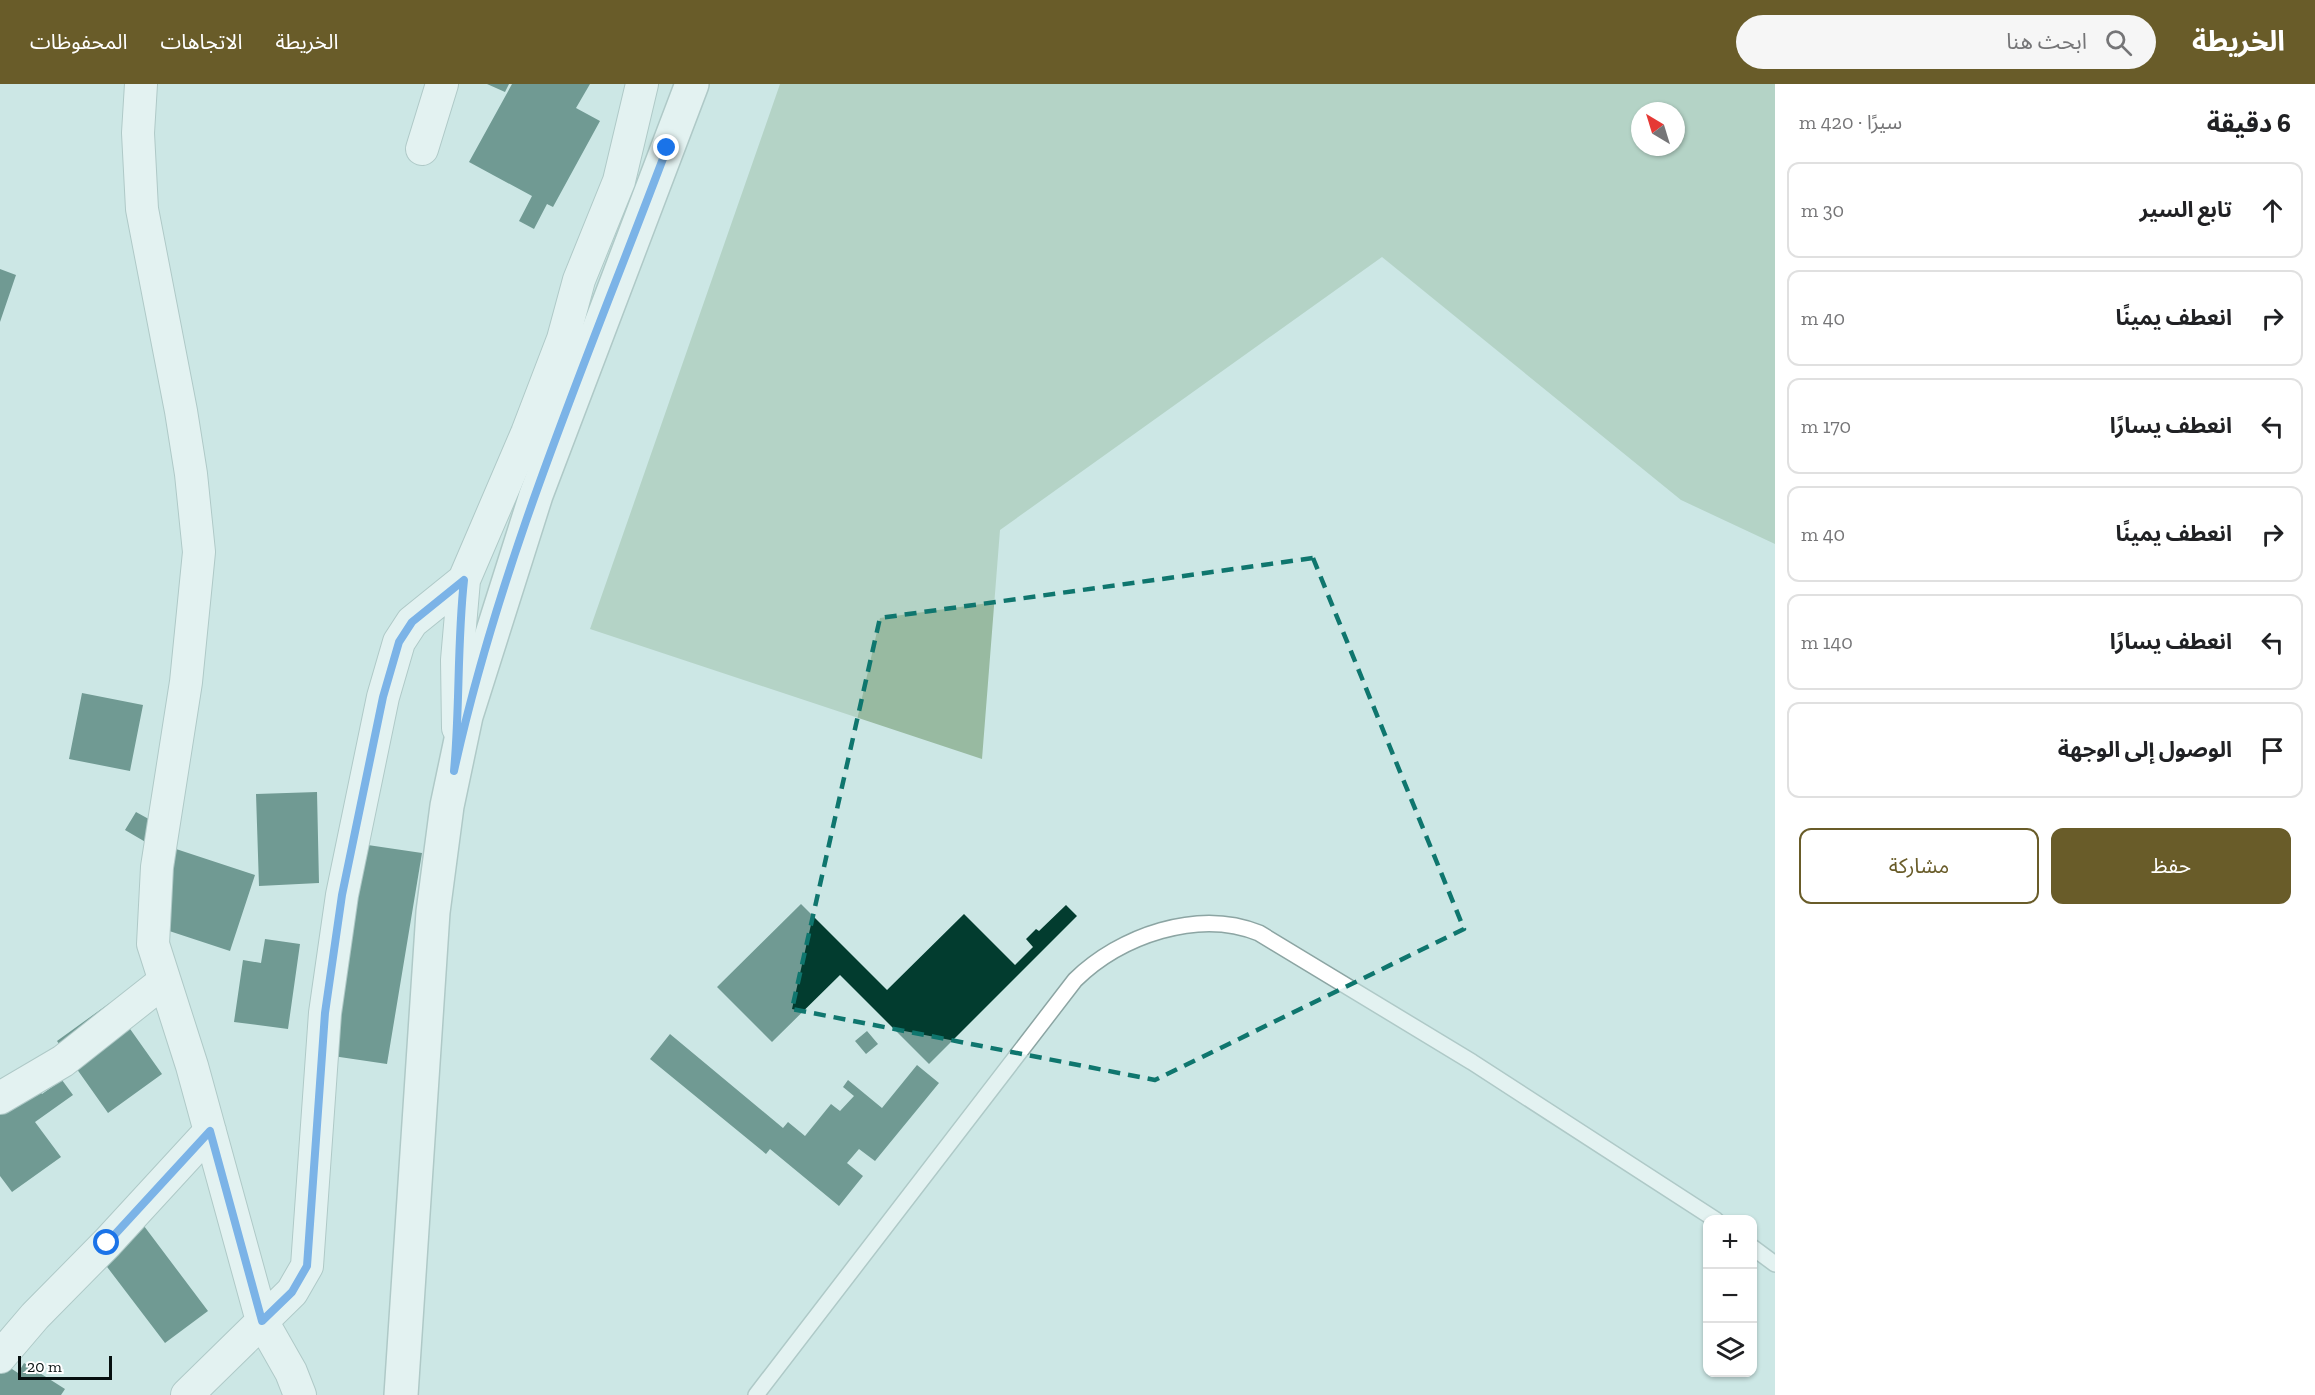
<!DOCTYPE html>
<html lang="ar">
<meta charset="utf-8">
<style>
body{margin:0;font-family:"Zilla Slab","Noto Sans Arabic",serif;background:#f6f6f6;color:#202124;direction:rtl}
.controls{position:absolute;right:18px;bottom:18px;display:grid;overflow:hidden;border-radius:12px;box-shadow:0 2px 4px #0004}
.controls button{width:54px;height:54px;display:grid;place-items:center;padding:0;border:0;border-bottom:2px solid #e0e0e0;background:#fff;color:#202124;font:30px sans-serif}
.compass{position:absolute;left:1631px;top:18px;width:54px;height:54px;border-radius:50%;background:#fff;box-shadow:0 2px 4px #0004;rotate:322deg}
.scale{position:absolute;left:18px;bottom:15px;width:94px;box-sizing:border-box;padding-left:6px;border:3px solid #060f0f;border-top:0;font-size:16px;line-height:21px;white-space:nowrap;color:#060f0f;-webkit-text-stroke:4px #fff;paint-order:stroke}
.stop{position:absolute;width:18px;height:18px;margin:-14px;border:4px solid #1a73e8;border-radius:50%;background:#fff}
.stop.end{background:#1a73e8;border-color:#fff;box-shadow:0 2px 6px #0008}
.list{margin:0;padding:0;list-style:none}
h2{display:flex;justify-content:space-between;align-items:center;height:78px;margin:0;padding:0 24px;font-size:26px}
h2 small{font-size:20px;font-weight:400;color:#757577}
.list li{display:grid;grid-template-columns:39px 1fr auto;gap:18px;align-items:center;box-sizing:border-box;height:96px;margin:0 12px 12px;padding:0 12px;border:2px solid #e0e0e0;border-radius:12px}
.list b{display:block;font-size:22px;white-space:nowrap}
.list em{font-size:20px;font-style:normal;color:#757577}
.actions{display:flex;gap:12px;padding:18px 24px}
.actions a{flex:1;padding:14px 0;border:2px solid #695c29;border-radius:12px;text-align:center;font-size:21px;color:#695c29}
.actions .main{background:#695c29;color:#fff}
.icon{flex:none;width:33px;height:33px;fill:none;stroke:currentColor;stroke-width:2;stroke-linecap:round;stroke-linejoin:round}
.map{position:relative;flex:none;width:1775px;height:1311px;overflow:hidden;direction:ltr}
header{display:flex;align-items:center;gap:36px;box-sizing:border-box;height:84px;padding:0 30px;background:#695c29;color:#fff}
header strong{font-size:28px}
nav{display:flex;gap:33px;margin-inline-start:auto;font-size:21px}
.search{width:420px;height:54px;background:#f6f6f6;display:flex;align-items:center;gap:15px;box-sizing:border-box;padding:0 21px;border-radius:33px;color:#757577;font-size:22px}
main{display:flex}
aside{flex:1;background:#fff}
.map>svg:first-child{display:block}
.green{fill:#98baa1;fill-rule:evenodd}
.building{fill:#023c2f}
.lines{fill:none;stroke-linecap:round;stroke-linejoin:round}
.lane-casing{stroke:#8ca5a3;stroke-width:18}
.street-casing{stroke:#8ca5a3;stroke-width:34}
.primary-casing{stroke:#8ca5a3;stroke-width:36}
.lane{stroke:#fff;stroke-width:15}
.street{stroke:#fff;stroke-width:32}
.primary{stroke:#fff;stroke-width:33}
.route{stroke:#1a73e8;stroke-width:8}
.marked{fill:none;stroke:#0f766e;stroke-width:4.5;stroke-dasharray:12 8;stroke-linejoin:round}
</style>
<header>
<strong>الخريطة</strong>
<div class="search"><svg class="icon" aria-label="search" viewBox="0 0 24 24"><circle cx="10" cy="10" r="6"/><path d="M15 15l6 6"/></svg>ابحث هنا</div>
<nav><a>الخريطة</a><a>الاتجاهات</a><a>المحفوظات</a></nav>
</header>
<main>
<aside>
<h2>6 دقيقة<small>سيرًا · 420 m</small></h2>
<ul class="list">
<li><svg class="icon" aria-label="ahead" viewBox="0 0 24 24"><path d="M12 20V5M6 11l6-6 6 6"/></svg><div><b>تابع السير</b></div><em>30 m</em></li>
<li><svg class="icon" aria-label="right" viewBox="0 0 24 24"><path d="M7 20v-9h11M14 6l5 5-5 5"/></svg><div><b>انعطف يمينًا</b></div><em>40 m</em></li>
<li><svg class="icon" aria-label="left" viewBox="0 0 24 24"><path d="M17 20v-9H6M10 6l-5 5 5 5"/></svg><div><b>انعطف يسارًا</b></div><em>170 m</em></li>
<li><svg class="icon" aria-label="right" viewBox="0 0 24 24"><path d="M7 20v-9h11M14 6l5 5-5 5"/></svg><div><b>انعطف يمينًا</b></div><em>40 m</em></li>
<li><svg class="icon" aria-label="left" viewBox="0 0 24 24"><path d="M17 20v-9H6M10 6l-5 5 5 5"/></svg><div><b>انعطف يسارًا</b></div><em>140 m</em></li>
<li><svg class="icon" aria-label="arrive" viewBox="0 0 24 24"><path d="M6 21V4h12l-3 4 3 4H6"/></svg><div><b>الوصول إلى الوجهة</b></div></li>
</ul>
<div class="actions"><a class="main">حفظ</a><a>مشاركة</a></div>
</aside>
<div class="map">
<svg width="1775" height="1311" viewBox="0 0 1775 1311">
<rect width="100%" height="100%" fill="#cce7e5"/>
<path class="green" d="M780,0H1775V460L1681,416L1382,173L1000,446L982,675L590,545ZM1640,27H1676V63H1640Z"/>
<path class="building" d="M487,0H509L505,8Z
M512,0H590L576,24L600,37L553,123L547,120L534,145L519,137L532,112L469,78Z
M0,185L16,191L0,238Z
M82,609L143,621L130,687L69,675Z
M317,708L319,799L259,802L256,710Z
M136,728L165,744L154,763L125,746Z
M361,760L422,769L387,980L326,971Z
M176,765L255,791L230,867L151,841Z
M801,820L887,906L964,830L1015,881L1033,863L1026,855L1036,845L1039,847L1066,821L1077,832L929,980L840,891L772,958L717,903Z
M265,855L300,860L288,945L234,938L243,876L261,879Z
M111,918L162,990L108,1029L57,957Z
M867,947L878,960L866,970L855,957Z
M670,950L783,1044L788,1038L805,1052L831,1020L840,1027L854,1012L843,1003L848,996L882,1024L917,981L939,999L875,1077L859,1065L847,1079L863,1092L839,1122L770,1065L766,1070L650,975Z
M62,996L73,1011L35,1038L61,1073L12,1108L0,1092V1010L36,1002L42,1010Z
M141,1138L208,1227L165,1259L98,1171Z
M0,1277L18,1289L24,1279L65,1305L61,1311H0Z"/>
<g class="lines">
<defs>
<path id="lane" d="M1752,1163L1775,1180
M756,1311L1075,896C1120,852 1198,824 1259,849L1472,978L1716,1136"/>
<path id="street" d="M141,0L138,49L142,125L181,327L191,390L199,468L186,598L157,783L153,860L192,982L262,1237L291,1288L300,1311
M422,65L442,0
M464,496L527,349L563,255L579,196L619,97L642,0
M0,1014L63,977L163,898
M0,1273L35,1232L107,1159L210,1047
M187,1311L292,1208L307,1182L325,929L342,811L383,613L399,558L412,538L464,496L457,576L458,644"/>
<path id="primary" d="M401,1311L433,828L447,722L466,632L536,411L692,0"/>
</defs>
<use href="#lane" class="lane-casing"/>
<use href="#street" class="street-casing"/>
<use href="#primary" class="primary-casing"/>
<use href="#lane" class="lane"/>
<use href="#street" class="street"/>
<use href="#primary" class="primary"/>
</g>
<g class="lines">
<path class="route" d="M107,1159L210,1047L262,1237L292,1208L307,1182L325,929L342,811L383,613L399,558L412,538L464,496C457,560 460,623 454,687C501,472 590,269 667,64"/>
</g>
<path d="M0 0H1775V1311H0ZM1313,474L1464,845L1155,996L792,925L880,534Z" fill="#cce7e5" fill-opacity=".55" fill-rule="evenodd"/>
<path class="marked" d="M1313,474L1464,845L1155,996L792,925L880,534Z"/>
</svg>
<div class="controls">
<button>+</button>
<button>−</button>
<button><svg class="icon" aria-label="layers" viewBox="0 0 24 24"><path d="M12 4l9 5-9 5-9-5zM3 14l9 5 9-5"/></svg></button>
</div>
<svg class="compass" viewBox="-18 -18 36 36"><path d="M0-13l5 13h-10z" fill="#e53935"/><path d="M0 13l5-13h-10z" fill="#757577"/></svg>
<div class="scale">20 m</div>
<div class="stop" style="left:107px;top:1159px"></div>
<div class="stop end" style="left:667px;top:64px"></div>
</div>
</main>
